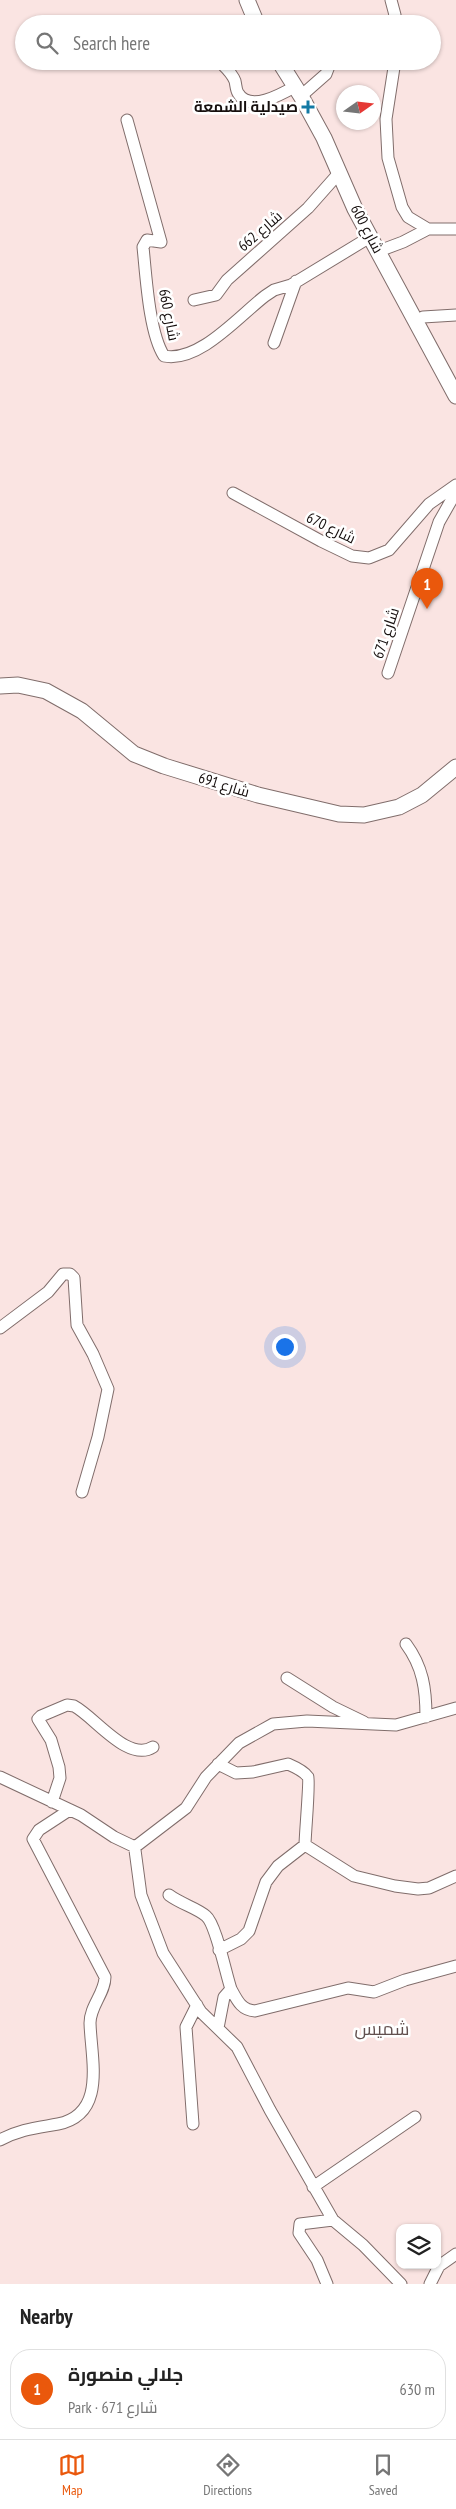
<!DOCTYPE html>
<meta charset="utf-8">
<style>
body{margin:0;font-family:"PT Sans Narrow",Cairo,sans-serif;background:#f2f2f2;color:#222}
.controls{position:absolute;right:15px;bottom:15px;display:grid;overflow:hidden;border-radius:10px;box-shadow:0 1px 4px #0004}
.controls button{width:45px;height:45px;display:grid;place-items:center;padding:0;border:0;border-bottom:1px solid #e0e0e0;background:#fff;color:#222;font:25px sans-serif}
.compass{position:absolute;left:336px;top:85px;width:45px;height:45px;border-radius:50%;background:#fff;box-shadow:0 1px 4px #0004;rotate:76deg}
.you{position:absolute;left:284px;top:1346px;width:18px;height:18px;margin:-12px;border:4px solid #fff;border-radius:50%;background:#1a73e8;box-shadow:0 0 0 8px #1a73e833}
.badge{display:grid;place-items:center;width:32px;height:32px;border-radius:50%;background:#ea580c;color:#fff;font-size:16px;font-weight:700}
.pin{position:absolute;translate:-50% -41px;filter:drop-shadow(0 1px 2px #0008)}
.pin::after{content:'';position:absolute;top:26px;width:18px;height:15px;background:inherit;clip-path:polygon(0 0,100% 0,50% 100%)}
.list{margin:0;padding:0;list-style:none}
h2{display:flex;justify-content:space-between;align-items:center;height:65px;margin:0;padding:0 20px;font-size:21px}
h2 small{font-size:16px;font-weight:400;color:#767676}
.list li{display:grid;grid-template-columns:32px 1fr auto;gap:15px;align-items:center;box-sizing:border-box;height:80px;margin:0 10px 10px;padding:0 10px;border:1px solid #e0e0e0;border-radius:20px}
.list b{display:block;font-size:19px;white-space:nowrap}
.list p{margin:0;font-size:16px;white-space:nowrap;color:#767676}
.list em{font-size:16px;font-style:normal;color:#767676}
.icon{flex:none;width:28px;height:28px;fill:none;stroke:currentColor;stroke-width:2;stroke-linecap:round;stroke-linejoin:round}
.map{position:relative;flex:none;width:456px;height:2284px;overflow:hidden}
.search{position:absolute;background:#fff;box-shadow:0 1px 4px #0004;left:15px;right:15px;top:15px;height:55px;display:flex;align-items:center;gap:12px;box-sizing:border-box;padding:0 18px;border-radius:28px;color:#767676;font-size:19px}
.sheet{height:155px;background:#fff}
nav{display:flex;justify-content:space-around;align-items:center;box-sizing:border-box;height:70px;border-top:1px solid #e0e0e0;background:#fff;font-size:14px;color:#767676}
nav a{display:grid;justify-items:center;gap:2px}
nav .on{color:#ea580c}
.map>svg:first-child{display:block}
.lines{fill:none;stroke-linecap:round;stroke-linejoin:round}
.minor-casing{stroke:#806d6b;stroke-width:13}
.major-casing{stroke:#806d6b;stroke-width:17}
.minor{stroke:#fff;stroke-width:11}
.major{stroke:#fff;stroke-width:15}
.poi-dot{fill:#1279a4;stroke:#fff;stroke-width:2}
.labels{text-anchor:middle;stroke-width:5;stroke-linejoin:round;paint-order:stroke}
.poi-label{font-size:15px;font-weight:bold;fill:#160f0e;stroke:#fff;text-anchor:end}
.street-label{font-size:15px;fill:#160f0e;stroke:#fff}
.quarter-label{font-size:18px;fill:#62504f;stroke:#fff}
</style>
<div class="map">
<svg width="456" height="2284" viewBox="0 0 456 2284">
<rect width="100%" height="100%" fill="#fae4e2"/>
<g class="lines">
<defs>
<path id="minor" d="M384,24L392,21L395,15L391,0
M395,61L386,119L388,158L402,207L408,217L428,229
M220,62C226,68 232,73 235,81C236,85 236,90 238,93C249,113 282,94 296,86
M301,96L326,74L331,61
M127,120L161,242L147,240L143,247C146,275 149,333 164,356C199,363 239,316 265,296L274,290L291,285L370,237
M379,251L403,242L428,229H456
M194,300L216,295L227,280L308,208L339,173
M416,321L423,317L456,315
M274,343L296,281
M233,493L321,541L352,556L369,558L389,550L429,504L456,485
M388,673L439,522L456,492
M0,1328L48,1292L63,1274H70L74,1278L77,1325L93,1354L108,1389L98,1437L82,1492
M406,1644C423,1667 426,1689 426,1717
M287,1678L333,1707L364,1722
M218,1764L236,1773L253,1772L288,1764C295,1767 304,1771 308,1777C310,1781 305,1835 305,1845L354,1876L395,1886L418,1889L429,1888L456,1876
M0,1777L81,1815L114,1837L135,1847
M52,1802L60,1778L59,1767L51,1740L38,1719L41,1716L67,1705L74,1706C95,1717 128,1763 153,1747
M169,1895C181,1904 197,1908 206,1916C216,1924 226,1975 231,1989L224,1997L218,2028
M219,1950L241,1939L249,1931L266,1882L278,1866L305,1845
M231,1989C237,2000 241,2010 255,2011L348,1988L374,1992L405,1980L456,1966
M193,2124L186,2027L197,2005
M0,2140C21,2129 36,2128 58,2124C107,2114 91,2059 90,2023C90,2006 105,1993 105,1977L33,1839L39,1830L68,1811
M313,2187L415,2117
M327,2284L317,2260L299,2233L300,2224L333,2220
M401,2284L363,2245L333,2220L270,2110L237,2047L201,2012L163,1953L141,1895L135,1850V1847L186,1808L206,1777L239,1743L273,1724L307,1721L396,1725L456,1708
M430,2284L439,2266L456,2254"/>
<path id="major" d="M247,0L257,24
M279,61L301,96L324,138L355,209L456,396
M0,686L18,685L46,691L82,711L134,754L164,766L258,795L339,814L364,815L399,807L422,795L456,767"/>
</defs>
<use href="#minor" class="minor-casing"/>
<use href="#major" class="major-casing"/>
<use href="#minor" class="minor"/>
<use href="#major" class="major"/>
</g>
<path class="poi-dot" d="M305.5 99.5h5v5h5v5h-5v5h-5v-5h-5v-5h5z"/>
<g class="labels">
<g class="poi-label">
<text x="298" y="112">صيدلية الشمعة</text>
</g>
<g class="street-label">
<text transform="translate(367 229) rotate(62)" y="5">شارع 600</text>
<text transform="translate(260 231) rotate(-41)" y="5">شارع 662</text>
<text transform="translate(169 315) rotate(79)" y="5">شارع 660</text>
<text transform="translate(331 528) rotate(26)" y="5">شارع 670</text>
<text transform="translate(386 633) rotate(-71)" y="5">شارع 671</text>
<text transform="translate(224 785) rotate(17)" y="5">شارع 691</text>
</g>
<g class="quarter-label">
<text x="382" y="2035">شميس</text>
</g>
</g>
</svg>
<div class="controls">
<button><svg class="icon" aria-label="layers" viewBox="0 0 24 24"><path d="M12 4l9 5-9 5-9-5zM3 14l9 5 9-5"/></svg></button>
</div>
<svg class="compass" viewBox="-18 -18 36 36"><path d="M0-13l5 13h-10z" fill="#e53935"/><path d="M0 13l5-13h-10z" fill="#767676"/></svg>
<div class="you"></div>
<div class="pin badge" style="left:427px;top:609px">1</div>
<div class="search"><svg class="icon" aria-label="search" viewBox="0 0 24 24"><circle cx="10" cy="10" r="6"/><path d="M15 15l6 6"/></svg>Search here</div>
</div>
<section class="sheet">
<h2>Nearby<small></small></h2>
<ul class="list">
<li><span class="badge">1</span><div><b>جلالي منصورة</b><p>Park · شارع 671</p></div><em>630 m</em></li>
</ul>
</section>
<nav>
<a class="on"><svg class="icon" aria-label="map" viewBox="0 0 24 24"><path d="M3 6l6-2 6 2 6-2v14l-6 2-6-2-6 2zM9 4v14M15 6v14"/></svg>Map</a>
<a><svg class="icon" aria-label="directions" viewBox="0 0 24 24"><path d="M12 3l9 9-9 9-9-9zM9 14v-3h6M13 9l2 2-2 2"/></svg>Directions</a>
<a><svg class="icon" aria-label="saved" viewBox="0 0 24 24"><path d="M7 4h10v16l-5-4-5 4z"/></svg>Saved</a>
</nav>
